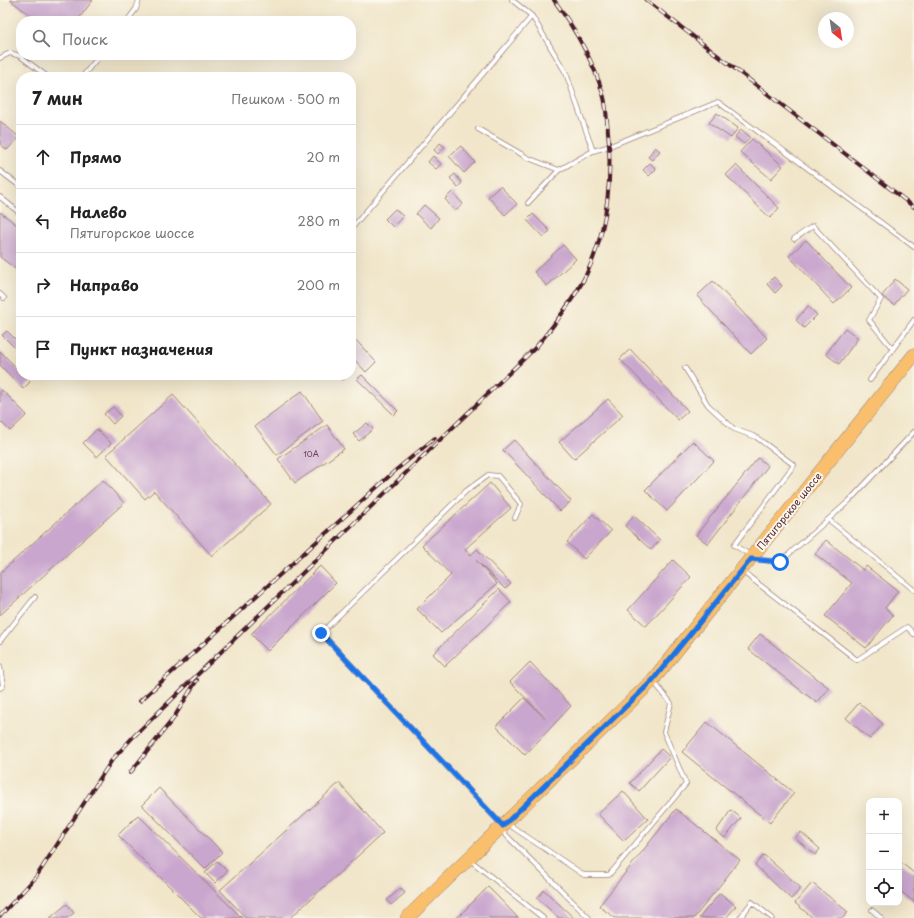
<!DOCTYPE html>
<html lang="ru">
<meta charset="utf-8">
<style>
body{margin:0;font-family:"Playpen Sans",sans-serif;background:#f2f2f2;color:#222}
.controls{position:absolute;right:12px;bottom:12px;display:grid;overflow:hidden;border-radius:8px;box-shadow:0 4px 16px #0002}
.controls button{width:36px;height:36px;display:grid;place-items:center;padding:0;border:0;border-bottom:1px solid #e0e0e0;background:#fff;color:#222;font:20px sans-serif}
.compass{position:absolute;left:818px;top:12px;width:36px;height:36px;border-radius:50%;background:#fff;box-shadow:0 4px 16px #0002;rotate:150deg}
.stop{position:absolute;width:12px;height:12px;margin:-9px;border:3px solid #1a73e8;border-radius:50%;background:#fff}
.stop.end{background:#1a73e8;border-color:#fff;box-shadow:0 1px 4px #0008}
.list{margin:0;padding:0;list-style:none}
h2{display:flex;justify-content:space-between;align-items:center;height:52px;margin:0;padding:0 16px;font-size:17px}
h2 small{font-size:13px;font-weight:400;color:#767676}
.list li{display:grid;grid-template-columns:26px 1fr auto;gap:12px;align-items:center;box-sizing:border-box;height:64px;padding:0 16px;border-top:1px solid #e0e0e0}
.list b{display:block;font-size:15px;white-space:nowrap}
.list p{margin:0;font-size:13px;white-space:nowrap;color:#767676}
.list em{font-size:13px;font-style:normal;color:#767676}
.icon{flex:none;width:22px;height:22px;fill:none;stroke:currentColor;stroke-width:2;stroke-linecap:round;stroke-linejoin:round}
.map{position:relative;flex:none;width:914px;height:918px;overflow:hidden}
.search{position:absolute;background:#fff;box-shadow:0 4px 16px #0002;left:16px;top:16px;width:340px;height:44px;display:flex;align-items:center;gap:10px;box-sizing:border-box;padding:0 14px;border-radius:16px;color:#767676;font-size:15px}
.panel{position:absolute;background:#fff;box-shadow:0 4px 16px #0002;left:16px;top:72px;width:340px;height:308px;border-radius:16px}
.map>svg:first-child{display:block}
.building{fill:#c9a6ce}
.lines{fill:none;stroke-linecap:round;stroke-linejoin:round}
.lane-casing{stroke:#9e827a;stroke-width:5.5}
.primary-casing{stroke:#9e827a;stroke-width:14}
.lane{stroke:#fff;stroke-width:4}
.primary{stroke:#f9bf6d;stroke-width:13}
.rail-casing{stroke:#4a1f2b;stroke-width:4}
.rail{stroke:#fbf7ec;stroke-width:2.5;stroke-dasharray:8;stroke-linecap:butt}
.route{stroke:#1a73e8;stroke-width:5}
.labels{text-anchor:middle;stroke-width:4;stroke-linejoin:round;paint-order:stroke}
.number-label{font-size:8px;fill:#6a4154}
.street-label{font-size:10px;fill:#4a1f2b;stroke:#fbf7ec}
</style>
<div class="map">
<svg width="914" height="918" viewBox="0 0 914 918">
<rect width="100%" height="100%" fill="#fbf7ec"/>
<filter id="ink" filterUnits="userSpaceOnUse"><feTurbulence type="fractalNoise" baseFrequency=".025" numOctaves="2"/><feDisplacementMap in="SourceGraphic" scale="8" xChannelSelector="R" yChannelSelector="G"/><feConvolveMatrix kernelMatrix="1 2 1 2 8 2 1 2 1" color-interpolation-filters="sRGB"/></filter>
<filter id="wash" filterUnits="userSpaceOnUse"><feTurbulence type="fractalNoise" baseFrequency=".012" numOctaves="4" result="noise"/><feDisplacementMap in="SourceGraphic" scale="16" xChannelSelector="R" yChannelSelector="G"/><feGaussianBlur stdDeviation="0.9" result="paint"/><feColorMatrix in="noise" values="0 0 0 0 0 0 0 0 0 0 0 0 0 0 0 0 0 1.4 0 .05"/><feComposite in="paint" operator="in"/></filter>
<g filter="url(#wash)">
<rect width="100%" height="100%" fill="#f1e6ca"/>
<g id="blocks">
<path class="building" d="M10,0H93L77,21H38Z
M717,113L738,128L731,138L709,123Z
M0,121L19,137L7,150L0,144Z
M741,129L750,137L744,144L735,137Z
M752,139L783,166L771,179L740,152Z
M440,143L445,147L438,154L434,150Z
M461,146L475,162L464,173L449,156Z
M655,147L660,151L652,160L648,157Z
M433,156L441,164L436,169L428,162Z
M650,163L656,169L649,176L643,170Z
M736,165L779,208L770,218L726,175Z
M455,174L462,183L458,187L450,178Z
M500,186L517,204L505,215L488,197Z
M452,192L463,204L455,211L445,199Z
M424,205L439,218L431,228L416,214Z
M395,209L403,216L393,227L385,219Z
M0,212L21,228V273L0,257Z
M533,214L550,231L543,237L527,220Z
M806,240L851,288L834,304L789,256Z
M563,245L576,259L547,286L534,272Z
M774,277L782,286L775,293L767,284Z
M895,279L907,289L894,305L882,296Z
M713,281L767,338L751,354L697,296Z
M808,306L817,315L804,328L796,320Z
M845,328L858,338L839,364L826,354Z
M7,331L21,345V354L2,335Z
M351,335L376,362L366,372L351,356Z
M630,349L688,411L678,420L620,359Z
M0,351L30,382L23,389L0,365Z
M339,375H348L343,380Z
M362,375L398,411L394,415L357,379Z
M2,390L27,415L10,431L0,421V392Z
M302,391L323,421L277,455L255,426Z
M173,395L271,504L212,556L154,491L145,499L106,455Z
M608,399L623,415L574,459L559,442Z
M113,407L121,416L113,424L104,414Z
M367,423L373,429L359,441L353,434Z
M327,425L344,449L295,483L278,459Z
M97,429L111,443L97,457L83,443Z
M514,440L571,501L560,511L503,450Z
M693,441L714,461L667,511L645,490Z
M758,458L768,466L708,544L696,535Z
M103,480L124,503L0,615V573Z
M490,483L511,508L465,549L471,555L477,549L511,584L505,589L476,560L497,584L441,633L417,609L451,575L422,545Z
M593,514L611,531L584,559L567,542Z
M634,516L660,540L651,550L625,526Z
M826,540L863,570L866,566L898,591L885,608L893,615L866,648L825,616L852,583L815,554Z
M673,560L691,577L646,626L628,610Z
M320,566L336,583L268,651L251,634Z
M499,589L511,602L445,666L433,654Z
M760,634L829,688L817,703L748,649Z
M530,662L571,706L525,755L496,726L524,698L545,718L510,682Z
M859,703L883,724L870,739L846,718Z
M707,722L794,793L770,823L682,752Z
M661,749L670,757L639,791L630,783Z
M339,783L383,833L290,918H246L220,890Z
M159,788L222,852L205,869L142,805Z
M623,791L648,819L624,841L598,814Z
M676,809L740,860L694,918H615L599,906Z
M731,810L741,818L725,838L716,831Z
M138,815L242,918H201L118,835Z
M801,832L820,849L815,855L795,838Z
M764,855L801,888L791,899L755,865Z
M217,861L227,871L215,883L205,873Z
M899,861L914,873V902L899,890Z
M812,883L848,912L843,918H813L795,903Z
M488,887L501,900L518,918H457Z
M401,888L405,893L391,905L387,900Z
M544,890L574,918H559L537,898Z
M720,893L736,906L726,918H699Z
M67,904L74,913L67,918H50Z"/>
</g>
</g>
<g filter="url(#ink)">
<use href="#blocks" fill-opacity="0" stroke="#9e827a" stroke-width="1"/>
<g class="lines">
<defs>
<path id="lane" d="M512,0L532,16L566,73L593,151
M127,21L136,9L139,0
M0,58L10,53L20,56L48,77
M82,77L100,55
M478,129L528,158L559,170
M0,171L21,187
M0,197L21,214
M528,203L559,170L593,151L610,146L718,102L914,247
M351,229L532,16
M794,239L813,226L881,299L869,320L893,349
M0,294L4,298
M685,368L708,405L734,429L756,437L794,465L734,545L750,555
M870,380L914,320
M829,520L914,590
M753,559L780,562L849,501L914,432
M743,572L857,660L907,627L914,634
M0,641L35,597
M0,666L3,686L0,688
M501,824L321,633L466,491L488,475L498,476L521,504L515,518
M508,824L584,875H609L686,784L664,732L671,703L654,682
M501,830L589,918
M470,860L543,918
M872,910L881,918
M740,918L752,902L772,918"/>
<path id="primary" d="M407,918L652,681L914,355"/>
</defs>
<use href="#lane" class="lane-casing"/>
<use href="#primary" class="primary-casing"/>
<use href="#lane" class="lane"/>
<use href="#primary" class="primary"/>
<defs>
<path id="rail" d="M646,0L914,207
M140,701L396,470L435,438
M130,773L173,719L197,680
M0,916L36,877L112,760L133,737L536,347C555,324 573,301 586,275C609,228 613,171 607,121C606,112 606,102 603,94C593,60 575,29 554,0"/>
</defs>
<use href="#rail" class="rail-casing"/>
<use href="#rail" class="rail"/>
</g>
</g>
<g class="lines" filter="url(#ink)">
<path class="route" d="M321,633L503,826L652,681L751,559L780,562"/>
</g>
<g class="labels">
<g class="number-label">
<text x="311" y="457">10А</text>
</g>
<g class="street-label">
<text transform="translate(789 511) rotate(-51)" y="4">Пятигорское шоссе</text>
</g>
</g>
</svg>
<div class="controls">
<button>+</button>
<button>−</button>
<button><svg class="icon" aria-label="locate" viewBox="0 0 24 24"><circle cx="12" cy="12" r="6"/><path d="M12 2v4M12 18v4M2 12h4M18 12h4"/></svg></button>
</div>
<svg class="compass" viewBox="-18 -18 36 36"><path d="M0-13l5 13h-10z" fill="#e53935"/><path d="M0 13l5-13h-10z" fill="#767676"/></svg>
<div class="stop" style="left:780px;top:562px"></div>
<div class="stop end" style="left:321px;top:633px"></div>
<div class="search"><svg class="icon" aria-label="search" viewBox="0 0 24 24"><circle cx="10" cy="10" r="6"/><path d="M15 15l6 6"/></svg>Поиск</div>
<section class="panel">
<h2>7 мин<small>Пешком · 500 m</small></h2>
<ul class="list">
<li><svg class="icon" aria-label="ahead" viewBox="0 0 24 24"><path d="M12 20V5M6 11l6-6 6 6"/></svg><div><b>Прямо</b></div><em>20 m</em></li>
<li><svg class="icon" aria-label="left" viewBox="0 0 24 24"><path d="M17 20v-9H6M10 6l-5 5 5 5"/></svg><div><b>Налево</b><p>Пятигорское шоссе</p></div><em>280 m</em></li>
<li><svg class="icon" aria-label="right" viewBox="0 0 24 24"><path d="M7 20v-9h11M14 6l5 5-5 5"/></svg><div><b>Направо</b></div><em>200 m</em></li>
<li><svg class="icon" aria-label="arrive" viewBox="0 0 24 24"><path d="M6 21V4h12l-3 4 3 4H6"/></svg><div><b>Пункт назначения</b></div></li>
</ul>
</section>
</div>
